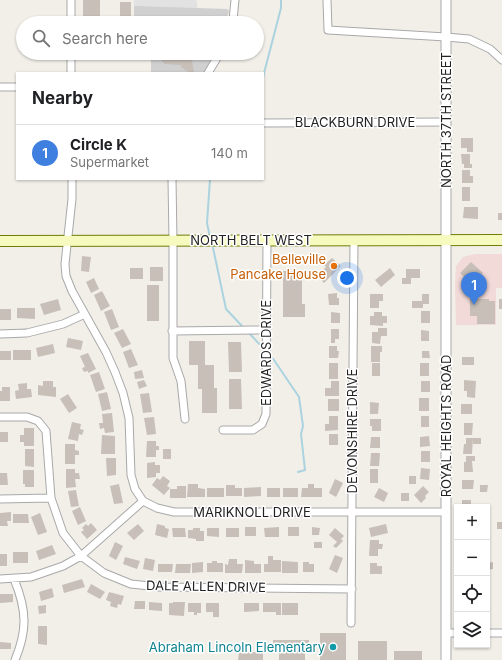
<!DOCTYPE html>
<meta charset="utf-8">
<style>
body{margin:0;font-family:Inter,sans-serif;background:#f2f2f2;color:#202124}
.controls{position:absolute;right:12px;bottom:12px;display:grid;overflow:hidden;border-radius:0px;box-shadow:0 1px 3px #0004}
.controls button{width:36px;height:36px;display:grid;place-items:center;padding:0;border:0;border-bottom:1px solid #e0e0e0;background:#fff;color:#202124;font:20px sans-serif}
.you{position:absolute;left:347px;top:278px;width:14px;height:14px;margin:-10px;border:3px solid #fff;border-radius:50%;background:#1a73e8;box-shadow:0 0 0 6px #1a73e833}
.badge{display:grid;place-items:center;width:26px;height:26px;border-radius:50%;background:#7c3aed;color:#fff;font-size:13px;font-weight:700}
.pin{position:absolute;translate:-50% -33px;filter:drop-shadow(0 1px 2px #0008)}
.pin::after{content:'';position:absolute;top:21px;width:14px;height:12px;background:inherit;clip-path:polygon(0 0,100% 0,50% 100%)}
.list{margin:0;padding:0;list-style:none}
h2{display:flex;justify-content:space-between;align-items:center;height:52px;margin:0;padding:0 16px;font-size:17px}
h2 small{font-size:13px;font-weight:400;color:#757577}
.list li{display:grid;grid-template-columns:26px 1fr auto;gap:12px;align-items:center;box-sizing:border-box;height:56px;padding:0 16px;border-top:1px solid #e0e0e0}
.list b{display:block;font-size:15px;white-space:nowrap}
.list p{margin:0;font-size:13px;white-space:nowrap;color:#757577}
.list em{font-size:13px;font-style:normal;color:#757577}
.icon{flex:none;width:22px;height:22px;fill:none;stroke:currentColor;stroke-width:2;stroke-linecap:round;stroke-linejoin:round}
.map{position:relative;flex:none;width:502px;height:660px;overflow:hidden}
.search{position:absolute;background:#fff;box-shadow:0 1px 3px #0004;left:16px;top:16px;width:248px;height:44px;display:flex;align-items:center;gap:10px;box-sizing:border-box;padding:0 14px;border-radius:22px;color:#757577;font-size:15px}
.panel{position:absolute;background:#fff;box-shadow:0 1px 3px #0004;left:16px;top:72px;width:248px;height:108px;border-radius:0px}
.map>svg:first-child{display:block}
.commercial{fill:#f2dad9}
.religious{fill:#d0d0d0}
.parking{fill:#e2e2e2}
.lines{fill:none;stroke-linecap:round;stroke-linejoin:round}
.stream{stroke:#aad3df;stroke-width:2}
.building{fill:#c7bfb8}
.minor-casing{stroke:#a9a9a9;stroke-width:9}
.tertiary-casing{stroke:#a9a9a9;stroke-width:11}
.secondary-casing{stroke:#707d05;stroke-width:12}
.minor{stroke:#fff;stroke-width:7}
.tertiary{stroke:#fff;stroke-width:9}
.secondary{stroke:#f7fabf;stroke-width:10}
.food-dot{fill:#e8710a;stroke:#fff;stroke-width:1.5}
.culture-dot{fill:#0f9aa8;stroke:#fff;stroke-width:1.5}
.labels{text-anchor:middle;stroke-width:3;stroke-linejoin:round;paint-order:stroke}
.street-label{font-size:13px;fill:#222;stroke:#fff}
.food-label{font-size:13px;fill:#c56008;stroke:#fff;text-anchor:end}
.culture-label{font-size:13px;fill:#0d838f;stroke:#fff;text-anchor:end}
</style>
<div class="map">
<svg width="502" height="660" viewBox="0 0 502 660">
<rect width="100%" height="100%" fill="#f2efe9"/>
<path class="commercial" d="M475,254H502V288H496V325H456L455,285L456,266L463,257Z"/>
<path class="religious" d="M134,0H196L197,8L227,9L229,11L225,23H134Z
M151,53H214L204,73H151Z"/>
<path class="parking" d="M134,0H196L197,8L134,6Z"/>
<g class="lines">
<path class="stream" d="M263,77L281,8V0
M210,179L207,223L210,237
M212,243L226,309L242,326
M248,332L263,348
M269,355L274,360L299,397L303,426L301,434L305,470L298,472"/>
</g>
<path class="building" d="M83,0H100V17H98V23H83Z
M120,2H131V23H120Z
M138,18H147V23H138Z
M162,53H193L190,59L192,61L194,72L190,73L181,67V65L164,64V62H162Z
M461,138H473V152H467V148H461Z
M461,154H470V164H472V168H464V164H462Z
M462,170H470V176H473V183H462Z
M462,187H470V201H462Z
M464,207H478V219L463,218Z
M498,213H502V220H498Z
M82,256L91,257L89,272L81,271Z
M332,258L341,266L324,283L317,276L326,267L324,265Z
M471,262L483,273L471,284L460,273Z
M150,267H163V281H150Z
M130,268H143V279H130Z
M390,268L395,275L381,287L375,280Z
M406,269H420V278H411V284H402V278H406Z
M283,271H302V304H305V317H283Z
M94,278L99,289L91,293L86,282Z
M147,285H159V321H147Z
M102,291L110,306L101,311L94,295Z
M337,293V298H339V305H329L328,294Z
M370,294H383V301H379V308H370Z
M422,294H429V304H423V308H412V301H422Z
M58,299L61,310L44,315L40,304Z
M470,299H489V301H495V324H477V316H470Z
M499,299H502V309H499Z
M17,308H35V319L17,318Z
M0,309H11V320H0Z
M112,309L119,327L111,330L104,312Z
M421,311H430V323H421Z
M331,312L340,313V323H331Z
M374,312H382V316H387V323H383V326L370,325V316H374Z
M378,328H387V336H381L380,344L372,343V332H378Z
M123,329L131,344L122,348L114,333Z
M331,329H339V339H335V343H331Z
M421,330L429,331V341H421Z
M68,338L83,341L81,350L66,347Z
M189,341H205V365H214V388H217V413H202V389H198V365H189Z
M228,342H241L242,372H229Z
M53,344L55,353L38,357L36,348Z
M329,346H337V351H339L338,358H329Z
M371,346H382V352H380V362H371Z
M131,349L138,365L129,368L123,352Z
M13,350H31V360H13Z
M0,351H11V360H0Z
M422,351H429L430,358H422Z
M88,353L96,369L88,373V371L84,372L82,368L85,367L80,356Z
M462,357H474V365H462Z
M329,363H338V379H329Z
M372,363H380V376H372Z
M420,363H429V376H420Z
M142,370L144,378L135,379L134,372Z
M99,372L105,389L96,392L90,375Z
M229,379H241L242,409H229Z
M144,380L147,386L139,389L137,382Z
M464,380L476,381L475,398L467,397V391H464Z
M43,381H53V387H56V397L38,395V385L43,386Z
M331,381H339V396H325V388H331Z
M421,381H430V392H421Z
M27,383V389H31L32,397L16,399L15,391L19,390L18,384Z
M2,387H10V401H0V391H2Z
M107,392L111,409L102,411L98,394Z
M149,393L152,412L143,413L140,394Z
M68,394L77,408L69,413L60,399Z
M419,398H429V411H419Z
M328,399H339V411H328Z
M370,402L379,403L378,414H370Z
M461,404H472V414H461Z
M112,413L114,432L105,433L104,428L100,429L99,423H103L102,414Z
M329,416H338V430L325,431V424H329Z
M421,416H429V427H421Z
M154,417L156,434L147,435L144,418Z
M370,419H381V431H372V426H370Z
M72,422L81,424L80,429L84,430L82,435L79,434L78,441L68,439Z
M464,423H473L472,435H464Z
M24,428H34V446H24V442H20V435H24Z
M0,432H8V442H0Z
M329,434H338V445H329Z
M102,435L115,436V454H101Z
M429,436L430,446L420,447V437Z
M371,437H380V448H370Z
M466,438H473L472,454H463L464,444H466Z
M473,438H481V444H473Z
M147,441H156V446H159V450H156V457H146Z
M65,444H75V450L79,451V455H75V464H65Z
M25,449H34V467L25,466Z
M163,449H171V459H163Z
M421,451H430V462H421Z
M371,453H380L379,466H370Z
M466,456H475V461H472L473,472H464V462H466Z
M106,458H116V475L107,476Z
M155,462V465H160V473H156V477L147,478V463Z
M421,468L430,469L429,480L420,479Z
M66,469H75V473H79L80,479H75L76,487L66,488Z
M370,469H378V483H370Z
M23,470H34V487H25V484H23Z
M0,473H7L8,485H0Z
M163,476L170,481L167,486L170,488L164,495L152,485L157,478L160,480Z
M409,476H416V484H409Z
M335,479L343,483L336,497L329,493Z
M462,480H474L473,489H462Z
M119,484L123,503L114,504L110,486Z
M188,484H198V488L205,489V497H187Z
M308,484H314V488H322V497H301L302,488H308Z
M226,485H235V488H242V496H226Z
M480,485H488L487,492H480Z
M177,486H186V498H170V489H177Z
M423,486L429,492L425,496L426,498L421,503L414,495Z
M261,487V496L244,497V488Z
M207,488H224V497H207Z
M267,488H280V497H267Z
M283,488H298V497H283Z
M379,488L388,493L384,502L374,497Z
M76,490L79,506L71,507L68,491Z
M401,493H409V501H401Z
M462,500H471V507H462Z
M80,507L86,521L78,525L72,511Z
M11,512V521H7L8,526H0V513Z
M40,513L47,532L38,535L31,517Z
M13,514H28L29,523H13Z
M497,522H502V529H497Z
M91,523L97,530L87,539L81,532L84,530L82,528L86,524L88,526Z
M138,524L144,531L134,540L127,533Z
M157,524L165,526V528L169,529L167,538L155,535Z
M386,524L388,533L371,537L369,528Z
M245,527H256V536H245Z
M279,527V537H265L264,528Z
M288,527H299V536H288Z
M312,527L320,528L319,535H312Z
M172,528H185L186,537H173Z
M193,528H200V531H204V541H196V539L188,538V530H193Z
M207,528H219V537L207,536Z
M226,528H239V537H226Z
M335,528L344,536L341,539L343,541L336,548L333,546L337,542L329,535Z
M370,540H379V544H383L382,549H378V556H369Z
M115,542L123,546L116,560L109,556Z
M314,542H322V548H314Z
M52,545L56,554L39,560L36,551Z
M13,552H28V563H13Z
M0,554H7V566H0Z
M335,555L343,558L337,573L329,569Z
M268,556H273V560H281V572H264V564H268Z
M125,557L140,561L137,569L123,564Z
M145,558L155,560L153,571L143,569Z
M229,559H237V564H243L242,573H225V564L228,565Z
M245,560L254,561V564H261V573H245Z
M212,561H217V563H223V572H207V563H212Z
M282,561L298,562V573H282Z
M203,562V572L192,573V563Z
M303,562H309V564H314V572H303Z
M493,562V569L487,570V563Z
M370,563H377V566H382V574H370Z
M158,564H173L172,572H158Z
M176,564H191L190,573H175Z
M82,579L85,587L64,593L62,585Z
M91,584L105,592L100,599L87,592Z
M52,588L54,597L41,601L39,592Z
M109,592L124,596L121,605L118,604L117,608L110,606L111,602L106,600Z
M0,594H13V602L0,603Z
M135,601H145V609H134Z
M149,602L162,603V611L149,610Z
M173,602H185L184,616L169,615V603H173Z
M188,603H201V613H197V615H194V612H188Z
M206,603H219V617H213V612H206Z
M244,603H259V611L244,612Z
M263,603H281V615H276V612H263Z
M282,603H298V615H282Z
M46,605V613L39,614L38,606Z
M38,626H47V645L38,644Z
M320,633H346V660H320Z
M273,640H309V652H305V660H279V653H274V651H273Z
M358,641H387V660H358Z
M0,642L11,643V649H0Z
M394,651H422V660H394Z
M239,652H263V660H238Z"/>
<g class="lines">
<defs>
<path id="minor" d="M71,0V23
M327,0L328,30L446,37L469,39L490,49L502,60
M232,23L233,20L235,0
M71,53V73
M208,73L220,53
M0,87H17
M263,123L446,122
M72,179V199L65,264L66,276L72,291L106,352L115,372L123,393L129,418L131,475L135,489L143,501
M172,179L173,241V358L181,381L185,419
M172,331L261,330L266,331
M0,334L27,333L63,324L85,314
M0,417H27L38,421L46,431L51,498L63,533L81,556L143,501L157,508L174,512H446
M223,430H253L262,424L266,414L267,240
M0,499L51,498
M0,579L31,577L63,566L81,556L104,573L131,584L159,587L352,589
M14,579C19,591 24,608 24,621C24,634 20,648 15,660
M351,623L354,240
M446,633H457
M487,633H502"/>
<path id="tertiary" d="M446,0V660"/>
<path id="secondary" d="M0,241L502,240"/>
</defs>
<use href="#minor" class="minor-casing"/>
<use href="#tertiary" class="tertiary-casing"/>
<use href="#secondary" class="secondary-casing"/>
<use href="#minor" class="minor"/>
<use href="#tertiary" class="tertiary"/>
<use href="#secondary" class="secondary"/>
</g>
<circle class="food-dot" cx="334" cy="266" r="4"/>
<circle class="culture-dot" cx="333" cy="647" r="4"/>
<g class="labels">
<g class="street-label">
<text transform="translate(446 120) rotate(-90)" y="5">NORTH 37TH STREET</text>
<text x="355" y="127">BLACKBURN DRIVE</text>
<text x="251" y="245">NORTH BELT WEST</text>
<text transform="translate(266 353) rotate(-90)" y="5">EDWARDS DRIVE</text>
<text transform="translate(446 426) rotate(-90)" y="5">ROYAL HEIGHTS ROAD</text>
<text transform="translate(352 431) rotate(-90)" y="5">DEVONSHIRE DRIVE</text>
<text x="252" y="517">MARIKNOLL DRIVE</text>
<text transform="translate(206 586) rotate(1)" y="5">DALE ALLEN DRIVE</text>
</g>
<g class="food-label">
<text x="326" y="264">Belleville<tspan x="326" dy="15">Pancake House</tspan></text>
</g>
<g class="culture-label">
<text x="325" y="652">Abraham Lincoln Elementary</text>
</g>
</g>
</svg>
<div class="controls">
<button>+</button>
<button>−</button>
<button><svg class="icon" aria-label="locate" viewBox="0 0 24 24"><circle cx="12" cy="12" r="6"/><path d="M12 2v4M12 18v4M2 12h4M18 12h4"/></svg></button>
<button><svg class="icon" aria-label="layers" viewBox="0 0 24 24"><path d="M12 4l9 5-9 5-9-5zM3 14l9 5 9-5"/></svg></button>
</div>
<div class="you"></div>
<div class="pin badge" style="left:474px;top:305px;background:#3f7fe0">1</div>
<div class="search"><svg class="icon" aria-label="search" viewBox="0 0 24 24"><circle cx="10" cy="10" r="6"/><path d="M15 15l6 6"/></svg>Search here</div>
<section class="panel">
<h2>Nearby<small></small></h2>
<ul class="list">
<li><span class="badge" style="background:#3f7fe0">1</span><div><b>Circle K</b><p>Supermarket</p></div><em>140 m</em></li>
</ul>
</section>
</div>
